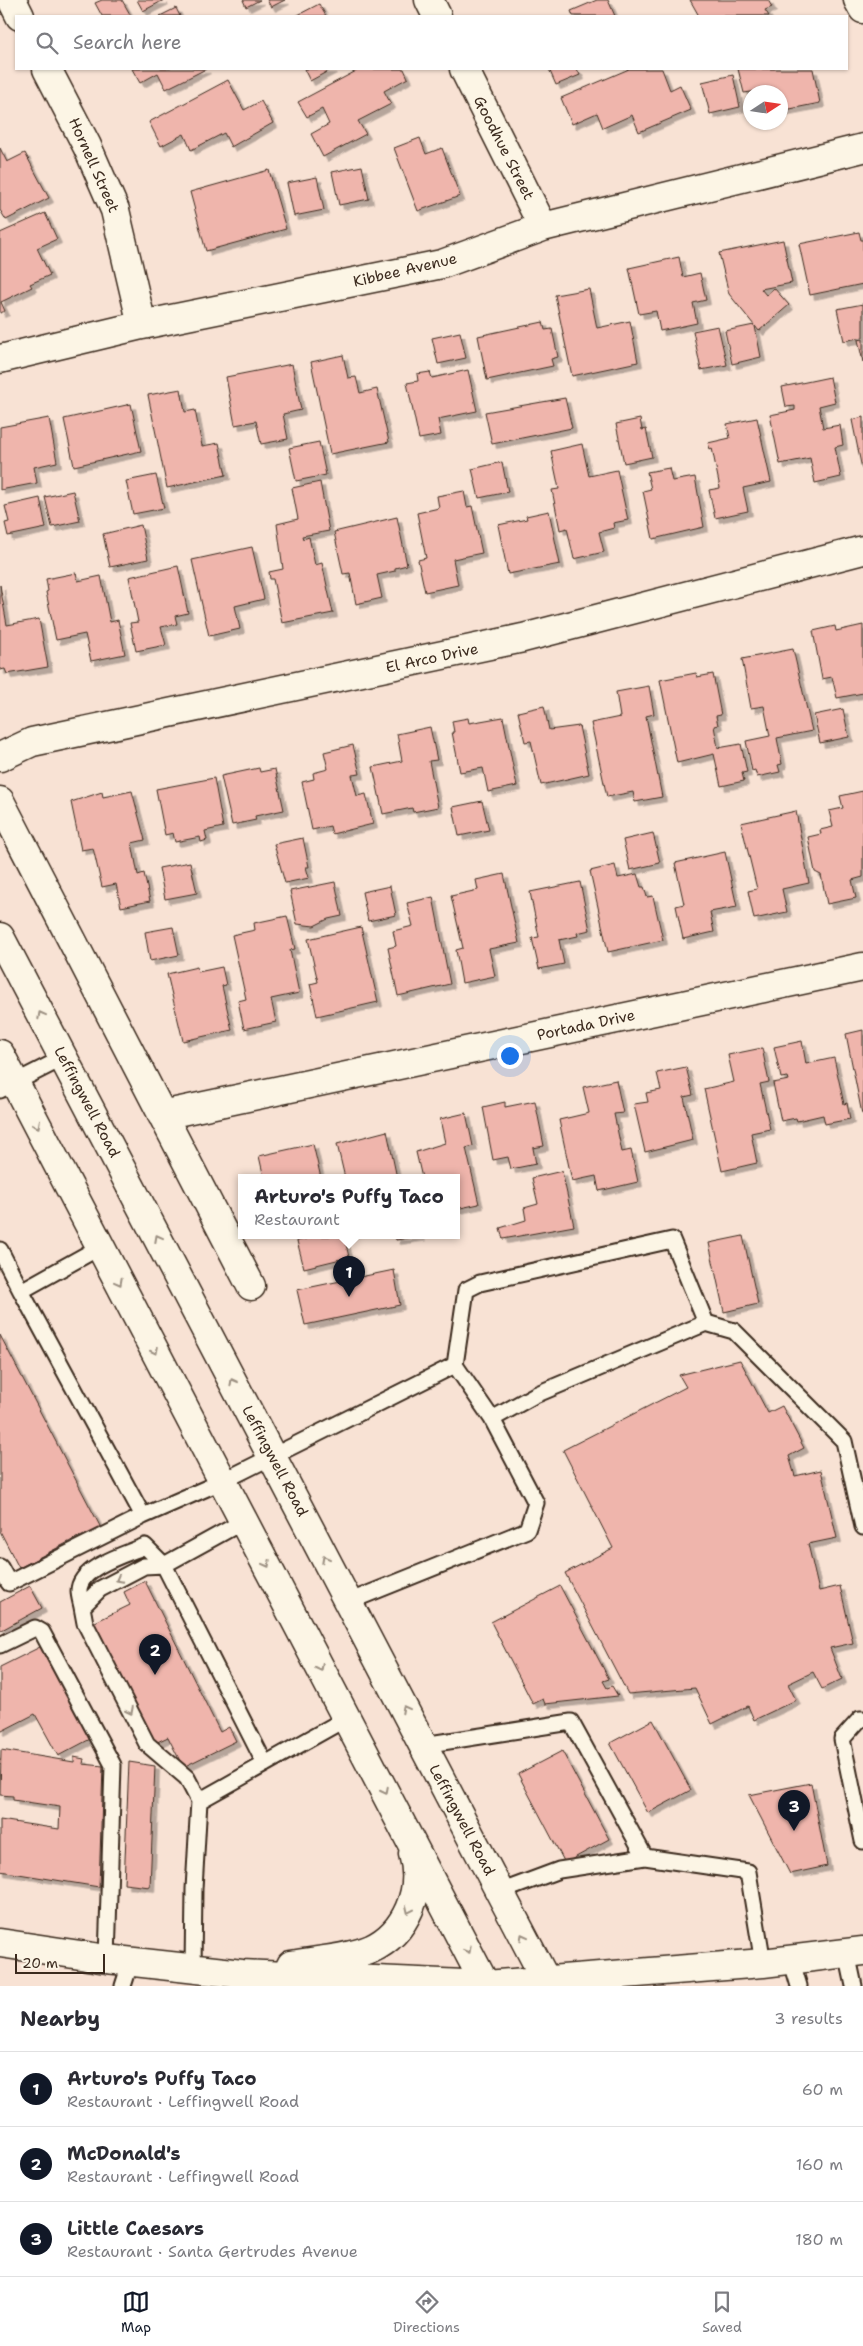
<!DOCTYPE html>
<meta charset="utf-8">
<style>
body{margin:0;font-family:"Shantell Sans",sans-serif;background:#f2f2f3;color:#2b2b33}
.compass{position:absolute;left:743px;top:85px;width:45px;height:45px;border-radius:50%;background:#fff;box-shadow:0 1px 4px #0004;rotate:78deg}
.scale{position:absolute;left:15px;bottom:12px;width:90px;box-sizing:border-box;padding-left:5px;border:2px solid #3b2a1e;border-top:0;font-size:14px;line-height:18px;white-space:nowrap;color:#3b2a1e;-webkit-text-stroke:4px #fcf5e5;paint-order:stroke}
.you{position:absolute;left:509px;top:1055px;width:18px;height:18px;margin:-12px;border:4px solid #fff;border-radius:50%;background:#1a73e8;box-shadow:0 0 0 8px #1a73e833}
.badge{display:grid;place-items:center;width:32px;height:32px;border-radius:50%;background:#111827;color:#fff;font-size:16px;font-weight:700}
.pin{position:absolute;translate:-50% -41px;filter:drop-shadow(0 1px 2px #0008)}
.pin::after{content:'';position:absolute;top:26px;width:18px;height:15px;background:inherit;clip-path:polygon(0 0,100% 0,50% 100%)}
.popup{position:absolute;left:238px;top:1174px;width:222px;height:65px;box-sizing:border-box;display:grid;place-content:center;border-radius:0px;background:#fff;filter:drop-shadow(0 1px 4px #0005);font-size:16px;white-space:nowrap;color:#7c7c81}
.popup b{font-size:19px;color:#2b2b33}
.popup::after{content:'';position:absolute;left:50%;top:100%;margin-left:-10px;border:10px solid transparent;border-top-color:#fff}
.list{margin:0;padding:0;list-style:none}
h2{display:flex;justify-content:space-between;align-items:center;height:65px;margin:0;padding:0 20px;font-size:21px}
h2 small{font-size:16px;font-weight:400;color:#7c7c81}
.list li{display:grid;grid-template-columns:32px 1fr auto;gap:15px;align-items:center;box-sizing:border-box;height:75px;padding:0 20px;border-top:1px solid #e1e1e2}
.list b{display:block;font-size:19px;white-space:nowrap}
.list p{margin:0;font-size:16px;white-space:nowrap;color:#7c7c81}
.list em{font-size:16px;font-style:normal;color:#7c7c81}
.icon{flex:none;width:28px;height:28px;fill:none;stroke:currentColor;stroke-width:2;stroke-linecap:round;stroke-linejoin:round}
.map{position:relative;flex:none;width:863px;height:1986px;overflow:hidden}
.search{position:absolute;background:#fff;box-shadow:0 1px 4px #0004;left:15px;right:15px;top:15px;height:55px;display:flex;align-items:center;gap:12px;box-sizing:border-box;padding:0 18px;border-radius:0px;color:#7c7c81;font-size:19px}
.sheet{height:290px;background:#fff}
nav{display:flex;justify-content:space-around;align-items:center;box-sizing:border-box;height:70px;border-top:1px solid #e1e1e2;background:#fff;font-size:14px;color:#7c7c81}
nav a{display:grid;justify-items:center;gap:2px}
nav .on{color:#111827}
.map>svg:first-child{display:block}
.building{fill:#efb5ac;stroke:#3b2a1e;filter:url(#shadow)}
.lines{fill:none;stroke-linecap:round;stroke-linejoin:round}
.service-casing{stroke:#3b2a1e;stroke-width:19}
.minor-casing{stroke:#3b2a1e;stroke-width:31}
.secondary-casing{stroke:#3b2a1e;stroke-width:31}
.service{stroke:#fcf5e5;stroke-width:15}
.minor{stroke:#fcf5e5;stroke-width:28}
.secondary{stroke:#fcf5e5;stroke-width:28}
.oneway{stroke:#9c9082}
.labels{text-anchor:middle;stroke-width:4;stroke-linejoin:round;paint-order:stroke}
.street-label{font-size:15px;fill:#3b2a1e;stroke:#fcf5e5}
</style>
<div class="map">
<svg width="863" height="1986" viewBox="0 0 863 1986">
<defs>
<filter id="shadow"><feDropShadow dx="4.5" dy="4.5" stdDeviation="0" flood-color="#0004"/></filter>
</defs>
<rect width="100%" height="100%" fill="#f8e2d4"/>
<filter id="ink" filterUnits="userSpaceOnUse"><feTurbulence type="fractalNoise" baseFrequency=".02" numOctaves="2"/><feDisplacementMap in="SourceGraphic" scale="10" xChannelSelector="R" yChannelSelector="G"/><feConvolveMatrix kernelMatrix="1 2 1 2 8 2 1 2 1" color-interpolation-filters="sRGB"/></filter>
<g filter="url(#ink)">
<path class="building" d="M102,0H122L131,16H102L95,3Z
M137,0H164L143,11Z
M243,0H260L246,7Z
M267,0H285L271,7Z
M597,0H608L615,16H573L571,11Z
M690,0H768L772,7L765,10L769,16H699Z
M319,4L326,16H296Z
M176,8L180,16H160Z
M132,69H206L166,89L158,73L140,83Z
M304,69H332L310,81Z
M360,69H404L408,78L384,91L391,104L358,121L366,134L323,157L311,134L329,124L322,109L307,117L298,102Z
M549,69H577L580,75L556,85Z
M629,69H662L670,90L680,85L691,110L639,132L632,115L603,128L597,113L572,124L561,98Z
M738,69H813L820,103L780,111V92L758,91L744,93Z
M733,75L740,107L710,114L702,82Z
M228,80L244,110L261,101L273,123L231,147L224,133L191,150L184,134L161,146L149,122Z
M420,138L426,154L442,148L460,196L418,211L394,148Z
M0,148L7,162L25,153L49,198L6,220L0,210Z
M362,166L369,199L339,205L332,172Z
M269,170L286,229L206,251L190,192Z
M317,177L324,210L294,216L287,183Z
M45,213L57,239L37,248L50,275L30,284L32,287L1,302L5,311L0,313V233Z
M859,232L861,240H863V284L810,295L799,244Z
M783,240L792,283L761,289L766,295L774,288L789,305L759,331L755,326L761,357L732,364L725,331L754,325L729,294L719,253Z
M679,257L683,277L700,273L706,300L693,303L697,323L660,331L656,311L639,314L629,268Z
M589,289L597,328L630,321L638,362L572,376L555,295Z
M863,304V337L844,341L837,309Z
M543,322L545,330L552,329L558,357L551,359L553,366L487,380L478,336Z
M718,326L727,365L701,370L693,331Z
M460,332L466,358L438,364L432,338Z
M863,339V362L858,340Z
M343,355L348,378L356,377L360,393L377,389L389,442L330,454L311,362Z
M292,364L301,410L283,414L288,439L261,444L256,421L235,425L226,377Z
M468,370L477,411L438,419L441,435L419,439L407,383L418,381L417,374L430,372L432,378Z
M830,377L835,402L819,406L823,428L840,425L843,445L835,447L841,477L815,483L810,458L780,464L770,415L795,410V406L786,407L782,387Z
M181,389L185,412L195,410L202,446L219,443L226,475L167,488L148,395Z
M565,398L572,428L492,444L485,412Z
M131,404L141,451L74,466L64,419Z
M863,417V469H862L852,420Z
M49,418L57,462L34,467L37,483L0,490V427Z
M757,418L771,482L743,488L748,511L715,518L709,490L720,488L712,448L710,449L708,443L730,438L727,424Z
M640,419L642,430L646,429L652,457L624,463L616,424Z
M319,442L326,475L296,481L289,448Z
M582,444L589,476L617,470L628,520L613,523L614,528L599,532L604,552L574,559L567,528L560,530L552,490L559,489L551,451Z
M502,462L508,492L479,498L472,469Z
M669,468L672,481L695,477L704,527L653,539L643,491L651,489L647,472Z
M156,475L164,508L133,514L126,481Z
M320,482L329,531L302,536L303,539L309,537L315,565L322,563L333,613L282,623L273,579H270L269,572L283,569L277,524L298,519L292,488Z
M73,491L80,521L52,527L45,497Z
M464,491L467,507L472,506L482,553L453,559L458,585L425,592L418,560L426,558L417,513L439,508L437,496Z
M40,498L46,528L8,536L5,523L9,522L5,506Z
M549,511L560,564L508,574L498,525L527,519L526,516Z
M397,517L407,565L395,568V571L377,575L382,598L356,604L350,573L343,574L334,532Z
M141,525L148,559L110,567L103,534Z
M252,547L264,599L235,606L240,629L209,636L192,560Z
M178,566L188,613L175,616L177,624L161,627L166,645L136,651L130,623L138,622L129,577Z
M76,573L78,581L101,576L110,622L118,620L125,654L91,661L85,634L56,640L46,592L48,591L46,579Z
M0,585L7,625L39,619L48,667L7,674L5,669L0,670Z
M863,625V693L837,698L832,677L822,679L813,631L835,626L836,631Z
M793,649L812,731L777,738L782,764L778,765L780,772L757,777L755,770L752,771L746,741L770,736L764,706L751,708L742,659Z
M696,673L697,677L713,674L721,715L716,716L718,725L714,726L718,748L741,744L747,772L742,773L744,781L721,786L714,754L677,763L660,680Z
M649,686L654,714L646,716L662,797L635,802L633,792L607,797L591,723L620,717L616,692Z
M544,706L549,730L579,726L589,774L541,785L531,741L525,742L518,712Z
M843,709L849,737L820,743L814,715Z
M503,717L517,786L488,792L483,768L460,772L452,732H454L452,721L468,718L469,723Z
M430,727L437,760L429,761L438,807L413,812L412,808L383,814L373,767L402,761L397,734Z
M353,745L360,774L352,775L357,796L366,794L373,824L332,834L330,826L312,830L302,782L314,779L313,773L328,769L324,752Z
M259,768L260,772L275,769L284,810L255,816L256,820L232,825L221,776Z
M214,778L223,827L205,831L207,840L201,842L200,837L175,842L173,833L165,835L156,789Z
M132,791L145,840L132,843L138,875L144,873L150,901L121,907L116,884L102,887L93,848L81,850L71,802L102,792L103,797Z
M863,791V877L852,880L856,898L827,904L821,875L815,872L808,837L821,834L820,830L833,827L829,811L843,808L840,796Z
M482,801L489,830L459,836L453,807Z
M796,811L809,883L782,889L787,912L754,919L748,891L757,889L741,823Z
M653,833L660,863L630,870L623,840Z
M303,838L309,867H306L309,878L285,883L274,844Z
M725,852L737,907L710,912L714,932L683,939L676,906L684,904L675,863Z
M190,862L197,893L165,899L159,868Z
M615,865L618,878L637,874L641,887H644L647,897L653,896L663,940L608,952L590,871Z
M504,874L519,943L489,949L495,976L462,983L456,950L463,948L451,896L478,890L476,880Z
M335,882L342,916L328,919L314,926L297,924L290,891Z
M580,882L590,930L577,933L578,936L559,940L564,964L539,969L532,938L539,937L530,892Z
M390,886L396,915L368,921L362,892Z
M433,897L450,984L398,996L388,948L396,946L393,931L413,926L407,903Z
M287,916L295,949L290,950L299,993L271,999L276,1022L244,1029L238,1001L246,999L232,935L255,930L254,923Z
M173,927L179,955L150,961L145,932Z
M361,927L378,1002L317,1016L310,984L318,982L308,939Z
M197,967L198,972L222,967L226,985L222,986L232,1030L183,1041L167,974Z
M863,1030V1114H862L846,1034Z
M802,1041L806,1064L834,1058L844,1104L847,1103L850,1119L825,1124L823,1115L797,1121L796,1118L781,1121L773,1083L789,1080L788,1077L781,1078L774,1047Z
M762,1048L769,1082L760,1084L770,1129L751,1133L757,1163L722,1171L704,1089L734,1082L728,1055Z
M686,1067L693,1095L684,1097L693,1140L645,1152L634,1104L648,1102L646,1093L661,1090L657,1073Z
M616,1080L623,1113L614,1114L622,1152L631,1150L638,1182L599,1191L596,1176L572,1181L559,1120L589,1113L583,1087Z
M535,1101L544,1146L533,1148L536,1164L511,1169L508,1157L493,1160L483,1107L505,1102V1107Z
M466,1113L473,1146L466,1148L479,1204L456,1209V1178H422L416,1152L445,1143L440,1119Z
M387,1131L397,1178H345L337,1144Z
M313,1144L321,1178H264L259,1156Z
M562,1171L574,1226L503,1239L500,1228L526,1220L524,1208L538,1204L532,1178Z
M318,1236H344L349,1257L304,1268L297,1241Z
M395,1236H421L396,1240Z
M743,1236L758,1304L724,1312L709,1243Z
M394,1270L400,1305L305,1325L297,1290Z
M0,1335L101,1528L86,1536L84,1534L19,1568L0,1531Z
M740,1360L768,1413L782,1406L804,1448L789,1456L795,1476L821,1470L837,1538L808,1544L819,1591L840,1586L853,1643L830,1648L842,1679L822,1689L813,1672L788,1684L796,1700L754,1720L748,1706L712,1724L695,1688L628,1694L565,1573L613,1548L563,1450L686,1387L679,1375Z
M145,1581L220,1732L229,1727L236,1741L183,1767L168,1737L153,1744L93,1623L130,1605L124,1592Z
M30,1586L42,1608L0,1631V1602Z
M560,1586L609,1679L603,1681L607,1688L612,1686L618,1696L545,1704L543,1699L533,1704L491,1622Z
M46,1644L94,1737L58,1756L35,1714L0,1732V1667Z
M653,1720L691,1790L648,1813L610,1743Z
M1,1750L74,1762V1757L84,1759L83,1764L103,1766L99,1887L0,1871V1820L59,1829L60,1807L13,1800V1796L0,1795Z
M562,1751L609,1839L565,1863L518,1774Z
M129,1762L155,1766L150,1887L124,1884Z
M811,1783L827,1866L790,1874L749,1795Z"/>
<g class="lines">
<defs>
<path id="service" d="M0,1090L63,1058
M0,1250L21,1291L100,1247
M21,1291L143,1516
M455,1365L466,1290L480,1283L672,1240L706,1323
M492,1419L535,1395L706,1323L734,1331L844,1441L863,1527
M0,1567L9,1583L143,1516L223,1481L455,1365L492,1419L536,1503L527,1530L348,1602
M82,1607C81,1602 79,1596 79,1591C79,1567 126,1554 145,1546L164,1565L265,1764
M0,1645L35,1628L42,1632L113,1765L107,1959
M863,1719H860L842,1739L863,1841
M423,1745L571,1722L645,1857
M199,1801L347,1718
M500,1892L559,1870L645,1857L748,1872L763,1963
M847,1953L854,1986
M791,1959L799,1986
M193,1968L194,1889L199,1801L187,1778L147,1744L85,1623L82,1607L100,1589L144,1566L164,1565L244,1521
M123,1986L131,1961"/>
<path id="minor" d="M12,0L20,16
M429,0L437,16
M858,0L863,9
M47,69L87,146L115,210L142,325
M464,69L543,227
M0,359L142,325L442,264L543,227L863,148
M0,757L32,742L523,638L863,550
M0,801L251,1286
M162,1115L863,967"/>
<path id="secondary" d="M0,937L549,1986
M0,1054L486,1986
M0,1943L107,1959L242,1974L486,1985L763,1963L863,1951
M291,1965C317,1960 347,1959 371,1949C406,1933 424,1890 413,1854"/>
</defs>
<use href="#service" class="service-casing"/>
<use href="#minor" class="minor-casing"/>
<use href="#secondary" class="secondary-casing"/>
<use href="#service" class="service"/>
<use href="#minor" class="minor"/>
<use href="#secondary" class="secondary"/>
</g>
<defs><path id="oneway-chevron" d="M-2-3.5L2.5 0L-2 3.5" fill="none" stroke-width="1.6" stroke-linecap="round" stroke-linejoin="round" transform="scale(1.25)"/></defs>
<g class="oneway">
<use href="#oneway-chevron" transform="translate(41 1015) rotate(-118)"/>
<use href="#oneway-chevron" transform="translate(37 1125) rotate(62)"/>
<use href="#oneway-chevron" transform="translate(158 1238) rotate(-118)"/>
<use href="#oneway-chevron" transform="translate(119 1282) rotate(62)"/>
<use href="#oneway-chevron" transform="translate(155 1351) rotate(63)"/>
<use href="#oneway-chevron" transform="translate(233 1382) rotate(-118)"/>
<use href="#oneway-chevron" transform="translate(325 1559) rotate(-118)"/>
<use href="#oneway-chevron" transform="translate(267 1564) rotate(62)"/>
<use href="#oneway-chevron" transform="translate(119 1579) rotate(152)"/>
<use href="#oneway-chevron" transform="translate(320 1668) rotate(63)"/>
<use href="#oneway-chevron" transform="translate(405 1709) rotate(-118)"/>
<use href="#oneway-chevron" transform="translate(130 1711) rotate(63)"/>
<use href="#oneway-chevron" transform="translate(385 1791) rotate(63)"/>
<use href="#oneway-chevron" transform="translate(409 1910) rotate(115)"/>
<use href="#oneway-chevron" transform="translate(523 1937) rotate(-118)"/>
<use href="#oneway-chevron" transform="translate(468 1950) rotate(62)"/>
</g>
</g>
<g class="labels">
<g class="street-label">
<text transform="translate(504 148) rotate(63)" y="5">Goodhue Street</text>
<text transform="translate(94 165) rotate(66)" y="5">Hornell Street</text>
<text transform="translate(405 270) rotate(-13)" y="5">Kibbee Avenue</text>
<text transform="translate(432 658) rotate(-12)" y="5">El Arco Drive</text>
<text transform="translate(586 1025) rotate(-12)" y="5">Portada Drive</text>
<text transform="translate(87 1102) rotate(62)" y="5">Leffingwell Road</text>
<text transform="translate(275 1461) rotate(62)" y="5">Leffingwell Road</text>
<text transform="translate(462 1820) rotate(62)" y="5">Leffingwell Road</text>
</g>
</g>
</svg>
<svg class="compass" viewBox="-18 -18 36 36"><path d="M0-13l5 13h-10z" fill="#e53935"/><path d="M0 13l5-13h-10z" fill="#7c7c81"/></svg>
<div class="scale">20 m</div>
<div class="you"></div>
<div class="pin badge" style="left:349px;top:1297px">1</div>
<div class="popup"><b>Arturo's Puffy Taco</b>Restaurant</div>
<div class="pin badge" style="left:155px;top:1675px">2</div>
<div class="pin badge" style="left:794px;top:1831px">3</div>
<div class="search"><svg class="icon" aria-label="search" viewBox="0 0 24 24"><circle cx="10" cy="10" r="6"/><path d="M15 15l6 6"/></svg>Search here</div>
</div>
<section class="sheet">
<h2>Nearby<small>3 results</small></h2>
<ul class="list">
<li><span class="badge">1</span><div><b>Arturo's Puffy Taco</b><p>Restaurant · Leffingwell Road</p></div><em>60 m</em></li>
<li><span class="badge">2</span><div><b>McDonald's</b><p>Restaurant · Leffingwell Road</p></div><em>160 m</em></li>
<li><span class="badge">3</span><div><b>Little Caesars</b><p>Restaurant · Santa Gertrudes Avenue</p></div><em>180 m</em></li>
</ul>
</section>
<nav>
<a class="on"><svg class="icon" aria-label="map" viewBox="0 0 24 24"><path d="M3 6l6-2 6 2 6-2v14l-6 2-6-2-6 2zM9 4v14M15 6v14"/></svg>Map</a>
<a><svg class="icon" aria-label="directions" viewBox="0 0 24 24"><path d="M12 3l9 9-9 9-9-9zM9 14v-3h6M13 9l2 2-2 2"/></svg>Directions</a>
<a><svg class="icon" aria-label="saved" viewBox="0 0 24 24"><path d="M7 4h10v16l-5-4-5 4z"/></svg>Saved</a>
</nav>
